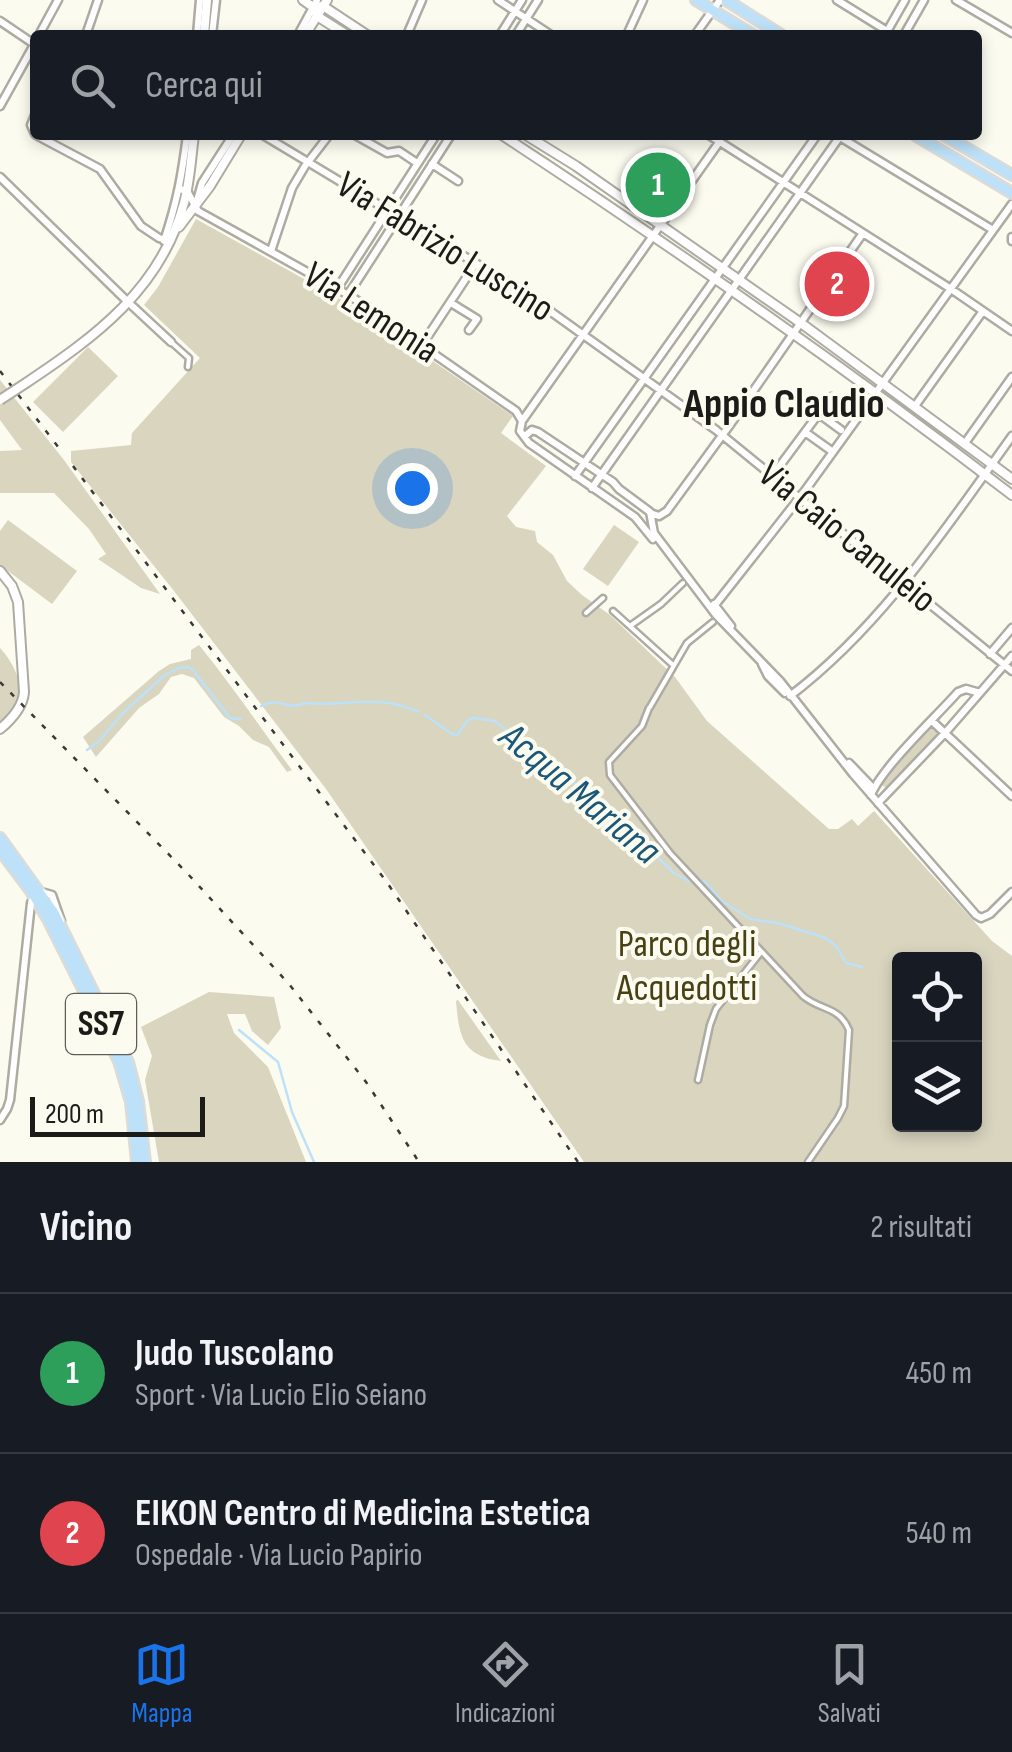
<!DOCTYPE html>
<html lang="it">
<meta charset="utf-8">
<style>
:root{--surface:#171b24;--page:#242831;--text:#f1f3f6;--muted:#9ea1a6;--line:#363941;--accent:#1a73e8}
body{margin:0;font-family:"Sofia Sans Condensed",sans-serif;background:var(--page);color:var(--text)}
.controls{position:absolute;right:30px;bottom:30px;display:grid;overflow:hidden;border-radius:10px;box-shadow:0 5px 15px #0003}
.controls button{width:90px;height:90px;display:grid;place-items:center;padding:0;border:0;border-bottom:2px solid var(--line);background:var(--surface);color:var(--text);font:50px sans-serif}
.scale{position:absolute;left:30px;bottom:25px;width:175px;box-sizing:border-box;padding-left:10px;border:5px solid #1c1b18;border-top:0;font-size:28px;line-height:35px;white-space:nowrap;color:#1c1b18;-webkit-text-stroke:8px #fcfbf0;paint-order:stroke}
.you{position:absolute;left:412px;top:488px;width:35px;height:35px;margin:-25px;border:8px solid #fff;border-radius:50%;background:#1a73e8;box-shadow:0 0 0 15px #1a73e833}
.badge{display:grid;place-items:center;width:65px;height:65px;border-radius:50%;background:var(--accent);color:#fff;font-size:32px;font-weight:700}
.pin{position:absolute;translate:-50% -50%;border:5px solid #fff;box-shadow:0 2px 10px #0006}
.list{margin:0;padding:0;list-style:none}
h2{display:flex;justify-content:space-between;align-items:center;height:130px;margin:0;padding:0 40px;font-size:42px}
h2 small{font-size:32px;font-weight:400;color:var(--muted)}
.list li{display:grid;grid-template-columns:65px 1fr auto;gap:30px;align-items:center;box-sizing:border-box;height:160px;padding:0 40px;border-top:2px solid var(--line)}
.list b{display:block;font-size:38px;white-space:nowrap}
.list p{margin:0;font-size:32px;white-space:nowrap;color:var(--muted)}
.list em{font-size:32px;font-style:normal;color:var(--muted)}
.icon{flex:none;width:55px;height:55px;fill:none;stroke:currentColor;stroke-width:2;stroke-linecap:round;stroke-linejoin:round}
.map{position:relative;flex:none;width:1012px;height:1162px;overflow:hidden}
.search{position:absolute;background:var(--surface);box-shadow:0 5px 15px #0003;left:30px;right:30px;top:30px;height:110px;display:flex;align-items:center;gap:25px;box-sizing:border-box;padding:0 35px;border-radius:10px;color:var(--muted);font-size:38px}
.sheet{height:450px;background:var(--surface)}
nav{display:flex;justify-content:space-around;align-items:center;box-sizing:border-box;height:140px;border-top:2px solid var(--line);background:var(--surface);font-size:28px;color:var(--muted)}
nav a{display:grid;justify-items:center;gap:5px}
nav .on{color:var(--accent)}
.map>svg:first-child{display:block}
</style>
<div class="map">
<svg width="1012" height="1162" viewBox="0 0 1012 1162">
<rect width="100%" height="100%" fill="#fcfbf0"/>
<path fill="#d9d5bf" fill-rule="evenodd" d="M196 219 351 305 513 416 501 433 546 466 507 516 516 527 535 531 537 542 553 555 567 581 582 595 610 615 675 677 707 721 829 829H838L852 819 858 826 874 811 992 941 1012 956V1162H584L326 789 174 591 71 462V451L131 445 132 433 200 358 144 305 158 287ZM900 959H974V1124H900Z
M88 347 118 376 63 432 33 402Z
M0 380 64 460 160 594 141 588 98 559 106 554 89 529 54 493H0V451L22 450 0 420Z
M8 520 77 571 52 604 0 565V531Z
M614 525 639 542 608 586 583 569Z
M199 645C232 685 260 728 292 770L287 772 269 747 253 740 239 726 224 717 194 678 182 674 171 677 159 694 139 708 96 757 83 737 159 671 170 664 191 659V650Z
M0 648C22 672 28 700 0 722Z
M931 727 939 734 890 788H886L882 785V781Z
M209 992 274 997 281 1028 268 1045 252 1031 245 1014H227L234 1033 268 1067 306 1162H159L145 1080 152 1056 141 1027Z
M458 1000 501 1061C462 1056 459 1036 456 1001Z"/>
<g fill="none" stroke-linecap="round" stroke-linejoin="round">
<path stroke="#bce1f8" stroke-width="2.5" d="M261 706C280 696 287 711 305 703 347 707 378 693 419 712
M425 715 452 734 457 735 468 720 473 718 495 721 556 771 593 796 598 800 602 810 621 831 643 843 674 873 689 881H704L722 901 750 919 778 923 826 938 837 947 846 963 862 967
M87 750 99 741 124 712 165 675 179 668 188 667 193 670 229 717 234 719H241
M239 1030 278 1062 292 1112 314 1162"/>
<defs>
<path id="pedestrian" d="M171 342 189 358 188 367
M613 611 673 665
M586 613 603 598
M630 626 661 604 683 583
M650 707 687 643 713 622
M649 708 642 726 609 762 610 775 670 853 803 996C821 1011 839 1006 849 1030L844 1106 838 1118 808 1162
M698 1080 710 1025 716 1009 761 952"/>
<path id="minor" d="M498 0 551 35
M837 0 887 31
M956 0 1012 33
M0 21 34 44
M39 35 58 0
M86 35 98 0
M197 35 200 0
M212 35 216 0
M298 35 317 0
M407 35 422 0
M500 35 522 0
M516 35 538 0
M627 35 643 0
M695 35 720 0
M885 35 905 0
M904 35 924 0
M0 106 35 43
M35 115 31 125 35 134
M36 135 100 169 141 226 159 238 169 241
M263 135 522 291 716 430 1012 671
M355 135 387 153 399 151 417 163
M709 135 951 289 1012 331
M840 137 993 230
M432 164 458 181
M0 177 128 302 171 342
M180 189 187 191 198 211 352 297 516 411 522 421 520 431 529 443 635 517 653 539
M196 204 202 183 233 135
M1012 237V241
M164 241C177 202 182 175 187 135
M271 251 292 188 305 166 329 135
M337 289 436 135
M348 295 451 135
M451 303 477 319 469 330
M422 345 476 263
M915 406 983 311
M818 413 841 430
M522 421 720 141
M805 432 833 452
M525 436 532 430 538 432 613 482 619 489 650 512 654 533 716 615 780 681 853 774 976 915 981 918 990 914 1012 892
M965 443 1012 377
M773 475 831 397
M575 476 817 135
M592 488 841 135
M650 513 659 516 667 511 729 426 863 233
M714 604 731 626
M715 605 804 492 1012 204
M990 654 1012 628
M762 664 768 676 785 693
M790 696C881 627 946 528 1012 436
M932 721 1012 796
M849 763 873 788
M871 795C882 767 937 716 958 692L966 689 980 693
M878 803 945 733 1012 656
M0 1120 7 1109 10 1100 31 903 34 896 41 892 52 895 61 921"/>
<path id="tertiary" d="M303 0 313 7 323 6 367 35
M315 11 317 16 347 35
M502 135C676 249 847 369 1012 495
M526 135 576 166 805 326 1012 479"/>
<path id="secondary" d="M204 35 207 0
M305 35 327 0
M179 227 210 186 241 135
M26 383C95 337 161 289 184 203 190 181 191 158 194 135
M0 571 12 586 18 602 24 692C23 707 12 719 0 729"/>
<path id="primary" d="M696 0 753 35
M726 0 781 35
M915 135 1012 193
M944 135 1012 175
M0 838 54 913 128 1062 138 1101 145 1162
M0 850 31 891 48 919 119 1061 131 1102 137 1162"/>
</defs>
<use href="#pedestrian" stroke="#aeaca2" stroke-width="9"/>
<use href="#minor" stroke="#aeaca2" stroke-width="11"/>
<use href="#tertiary" stroke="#aeaca2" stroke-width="12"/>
<use href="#secondary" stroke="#aeaca2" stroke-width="12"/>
<use href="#primary" stroke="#dbdbda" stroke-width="14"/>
<use href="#pedestrian" stroke="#fff" stroke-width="4"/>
<use href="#minor" stroke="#fff" stroke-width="6"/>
<use href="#tertiary" stroke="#fff" stroke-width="8"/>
<use href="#secondary" stroke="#fff" stroke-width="8"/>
<use href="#primary" stroke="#bce1f8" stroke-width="9"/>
<path stroke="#3b3a36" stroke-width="2.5" stroke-dasharray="5 10" stroke-linecap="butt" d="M0 371 59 448
M73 466 386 881 578 1162
M0 682 187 873 289 984 366 1082 419 1162"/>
<defs>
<path id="secondary-bridge" d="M0 400 26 383"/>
</defs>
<use href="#secondary-bridge" stroke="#aeaca2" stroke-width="12" stroke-linecap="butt"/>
<use href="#secondary-bridge" stroke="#fff" stroke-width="8"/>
</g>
<g text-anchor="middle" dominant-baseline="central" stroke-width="8" stroke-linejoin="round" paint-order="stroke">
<rect fill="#fcfbf0" stroke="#5f5e59" stroke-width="2.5" x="66" y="994" width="70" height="60" rx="8"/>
<g font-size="35" font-weight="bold" fill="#1c1b18">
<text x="101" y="1024">SS7</text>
</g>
<g font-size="38" fill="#1c1b18" stroke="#fcfbf0">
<text transform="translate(445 247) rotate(32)">Via Fabrizio Luscino</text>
<text transform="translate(371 313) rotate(33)">Via Lemonia</text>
<text transform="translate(847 537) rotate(39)">Via Caio Canuleio</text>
</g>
<g font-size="38" fill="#484113" stroke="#fcfbf0">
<text x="687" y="944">Parco degli<tspan x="687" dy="44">Acquedotti</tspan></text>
</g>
<g font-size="40" font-style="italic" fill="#1a5778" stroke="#fcfbf0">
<text transform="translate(580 794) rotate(40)">Acqua Mariana</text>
</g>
<g font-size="42" font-weight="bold" fill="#1c1b18" stroke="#fcfbf0">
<text x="784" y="404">Appio Claudio</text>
</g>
</g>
</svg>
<div class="controls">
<button><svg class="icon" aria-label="locate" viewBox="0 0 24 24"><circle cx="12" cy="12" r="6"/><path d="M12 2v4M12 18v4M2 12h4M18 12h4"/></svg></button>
<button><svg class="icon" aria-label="layers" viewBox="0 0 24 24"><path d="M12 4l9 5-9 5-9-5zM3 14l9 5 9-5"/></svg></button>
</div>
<div class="scale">200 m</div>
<div class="you"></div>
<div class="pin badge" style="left:658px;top:185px;background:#2e9e5b">1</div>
<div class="pin badge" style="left:837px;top:284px;background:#e0444e">2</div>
<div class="search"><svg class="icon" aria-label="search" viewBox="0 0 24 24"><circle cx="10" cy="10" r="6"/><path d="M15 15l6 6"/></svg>Cerca qui</div>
</div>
<section class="sheet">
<h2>Vicino<small>2 risultati</small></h2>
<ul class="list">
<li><span class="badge" style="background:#2e9e5b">1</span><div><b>Judo Tuscolano</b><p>Sport · Via Lucio Elio Seiano</p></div><em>450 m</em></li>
<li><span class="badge" style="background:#e0444e">2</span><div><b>EIKON Centro di Medicina Estetica</b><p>Ospedale · Via Lucio Papirio</p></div><em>540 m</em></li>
</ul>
</section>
<nav>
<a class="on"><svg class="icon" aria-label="map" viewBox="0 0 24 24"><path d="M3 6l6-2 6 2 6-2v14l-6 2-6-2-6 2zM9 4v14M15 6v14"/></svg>Mappa</a>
<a><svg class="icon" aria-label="directions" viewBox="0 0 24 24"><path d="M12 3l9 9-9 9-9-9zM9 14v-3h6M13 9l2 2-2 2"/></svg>Indicazioni</a>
<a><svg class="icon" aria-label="saved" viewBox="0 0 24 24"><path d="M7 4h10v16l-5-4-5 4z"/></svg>Salvati</a>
</nav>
